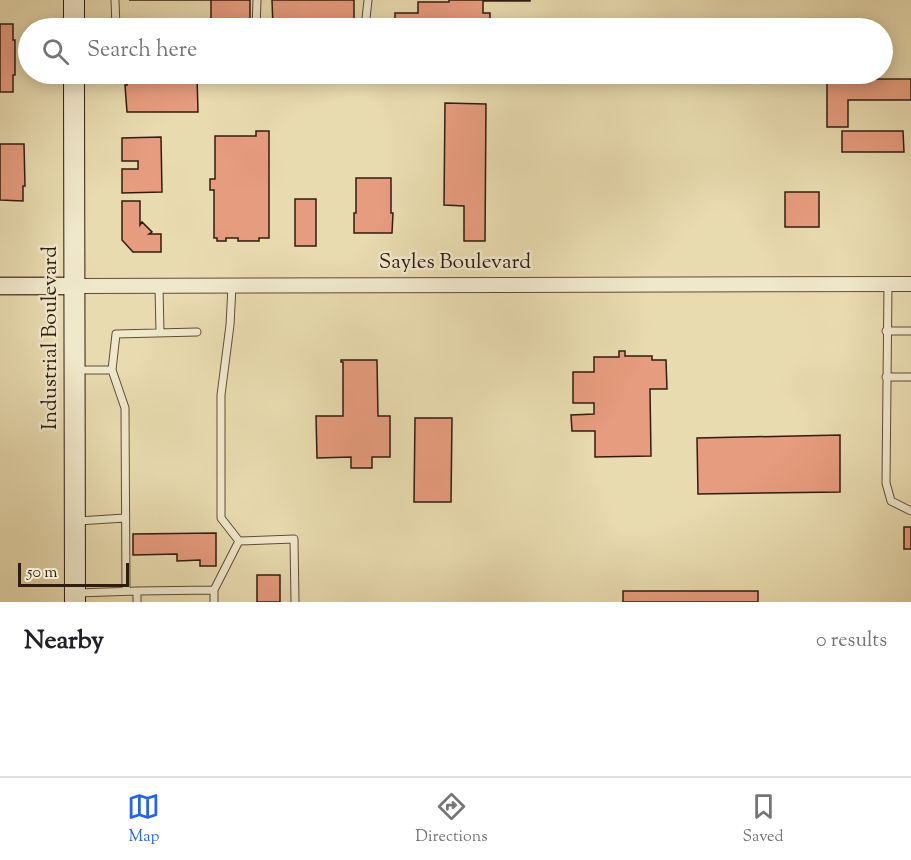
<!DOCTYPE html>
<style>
:root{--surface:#fff;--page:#f6f6f6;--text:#202124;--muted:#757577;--line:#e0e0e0;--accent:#2563eb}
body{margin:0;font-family:"Sorts Mill Goudy",serif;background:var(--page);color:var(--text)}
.scale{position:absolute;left:18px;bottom:15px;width:111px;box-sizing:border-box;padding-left:6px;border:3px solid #301d12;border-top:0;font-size:16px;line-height:21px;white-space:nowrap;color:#301d12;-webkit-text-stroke:4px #f0e8cb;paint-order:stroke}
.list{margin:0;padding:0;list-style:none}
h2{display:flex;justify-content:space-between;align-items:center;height:78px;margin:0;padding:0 24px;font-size:26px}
h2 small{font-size:20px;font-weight:400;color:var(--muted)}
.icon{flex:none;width:33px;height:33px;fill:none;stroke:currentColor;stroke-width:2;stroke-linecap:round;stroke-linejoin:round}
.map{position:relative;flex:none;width:911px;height:602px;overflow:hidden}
.search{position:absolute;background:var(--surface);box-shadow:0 3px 15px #0003;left:18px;right:18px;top:18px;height:66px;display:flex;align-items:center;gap:15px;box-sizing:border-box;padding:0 21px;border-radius:33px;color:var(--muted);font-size:22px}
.sheet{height:174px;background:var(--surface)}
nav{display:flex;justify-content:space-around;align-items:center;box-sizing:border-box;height:84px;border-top:2px solid var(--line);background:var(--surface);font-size:16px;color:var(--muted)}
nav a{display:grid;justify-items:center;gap:3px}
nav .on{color:var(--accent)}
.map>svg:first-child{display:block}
</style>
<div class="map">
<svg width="911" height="602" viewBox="0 0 911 602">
<rect width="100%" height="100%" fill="#e8dbaf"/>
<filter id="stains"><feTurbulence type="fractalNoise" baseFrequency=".00333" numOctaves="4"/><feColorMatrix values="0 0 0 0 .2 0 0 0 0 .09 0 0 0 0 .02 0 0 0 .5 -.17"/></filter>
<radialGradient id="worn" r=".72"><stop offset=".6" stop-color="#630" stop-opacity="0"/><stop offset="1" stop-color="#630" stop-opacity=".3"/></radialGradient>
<path fill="#e69c7e" stroke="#301d12" stroke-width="1.5" d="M129 0H250V23H211V0Z
M272 0H354V28H273Z
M449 0H530V1H483V13H490V28H381V24H395V13H418V2H449Z
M0 24H13V40H15V75H13V92H0Z
M613 26V28H532V27Z
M708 26V28H626V27Z
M127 76H197L198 112H127L125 85H127Z
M827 79H911V100H848V127H827Z
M445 103 486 104 485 241H464V206L444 205Z
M256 131H269V238H259V241H238V238H226V241H217V238H214V190H210V179H215V136H256Z
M842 131H903L904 152H842Z
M161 137 162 192 122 193V169H138V161H122V138Z
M0 144H24L25 186H23V201L0 200Z
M356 178H391V213H393L392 233H354V213H356Z
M785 192H819V227H785Z
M295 199H316V246H295Z
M122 201H140V225L142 222 152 232 149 234H161V252H133L122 240Z
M619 351H625V356H652V360H666L667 389H650L651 456 595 457V431H572L571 415 594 414V403H573V372H594V357H619Z
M341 360H377L378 416H390V457H372V468H351V457L317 458 316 416H343V362H341Z
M415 418H452L451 502H414Z
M840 435V492L698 494 697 438Z
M904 527H911V549H904Z
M216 533V566H200V560L177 561V554L133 555V534Z
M257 575H280V602H257Z
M623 591H758V602H623Z"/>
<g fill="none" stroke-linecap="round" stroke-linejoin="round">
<defs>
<path id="service" d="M115 0 116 28
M256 28 257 0
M365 28 368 0
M888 284 886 483 891 501 911 511
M159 287 160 333
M886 331H911
M77 370H112
M886 377H911
M78 521 125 518
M239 541 294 539 295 602
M214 590 239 541 221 518V395L230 325 232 286
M126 591 125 408 112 370 116 334 197 332
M137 591V602
M76 593 137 591 214 590V602"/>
<path id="minor" d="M75 286 911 284"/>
<path id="tertiary" d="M0 286H75"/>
<path id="secondary" d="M74 0V28
M74 74 75 602"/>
</defs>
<use href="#service" stroke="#5e4c39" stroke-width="9"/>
<use href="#minor" stroke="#5e4c39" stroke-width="16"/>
<use href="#tertiary" stroke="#5e4c39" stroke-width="19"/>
<use href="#secondary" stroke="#301d12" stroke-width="22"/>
<use href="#service" stroke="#f0e8cb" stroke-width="7"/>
<use href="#minor" stroke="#f0e8cb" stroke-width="14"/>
<use href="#tertiary" stroke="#f0e8cb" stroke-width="16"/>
<use href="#secondary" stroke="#f0e8cb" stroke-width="20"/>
</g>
<g text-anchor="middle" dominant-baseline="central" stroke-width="5" stroke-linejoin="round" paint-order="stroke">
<g font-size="21" fill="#301d12" stroke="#f0e8cb">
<text x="455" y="263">Sayles Boulevard</text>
<text transform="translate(51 338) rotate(-90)">Industrial Boulevard</text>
</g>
</g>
<rect width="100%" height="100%" filter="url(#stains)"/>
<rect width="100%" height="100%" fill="url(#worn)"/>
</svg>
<div class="scale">50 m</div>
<div class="search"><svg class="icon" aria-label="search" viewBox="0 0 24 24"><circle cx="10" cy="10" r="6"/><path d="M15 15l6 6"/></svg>Search here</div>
</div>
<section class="sheet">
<h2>Nearby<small>0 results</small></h2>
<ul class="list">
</ul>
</section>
<nav>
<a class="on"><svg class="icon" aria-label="map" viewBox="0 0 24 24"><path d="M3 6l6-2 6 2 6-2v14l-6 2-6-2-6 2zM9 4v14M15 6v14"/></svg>Map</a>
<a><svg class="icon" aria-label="directions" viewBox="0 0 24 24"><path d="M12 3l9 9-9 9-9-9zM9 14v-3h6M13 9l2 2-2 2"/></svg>Directions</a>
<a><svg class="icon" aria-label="saved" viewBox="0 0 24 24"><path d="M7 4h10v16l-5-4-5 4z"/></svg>Saved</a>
</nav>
